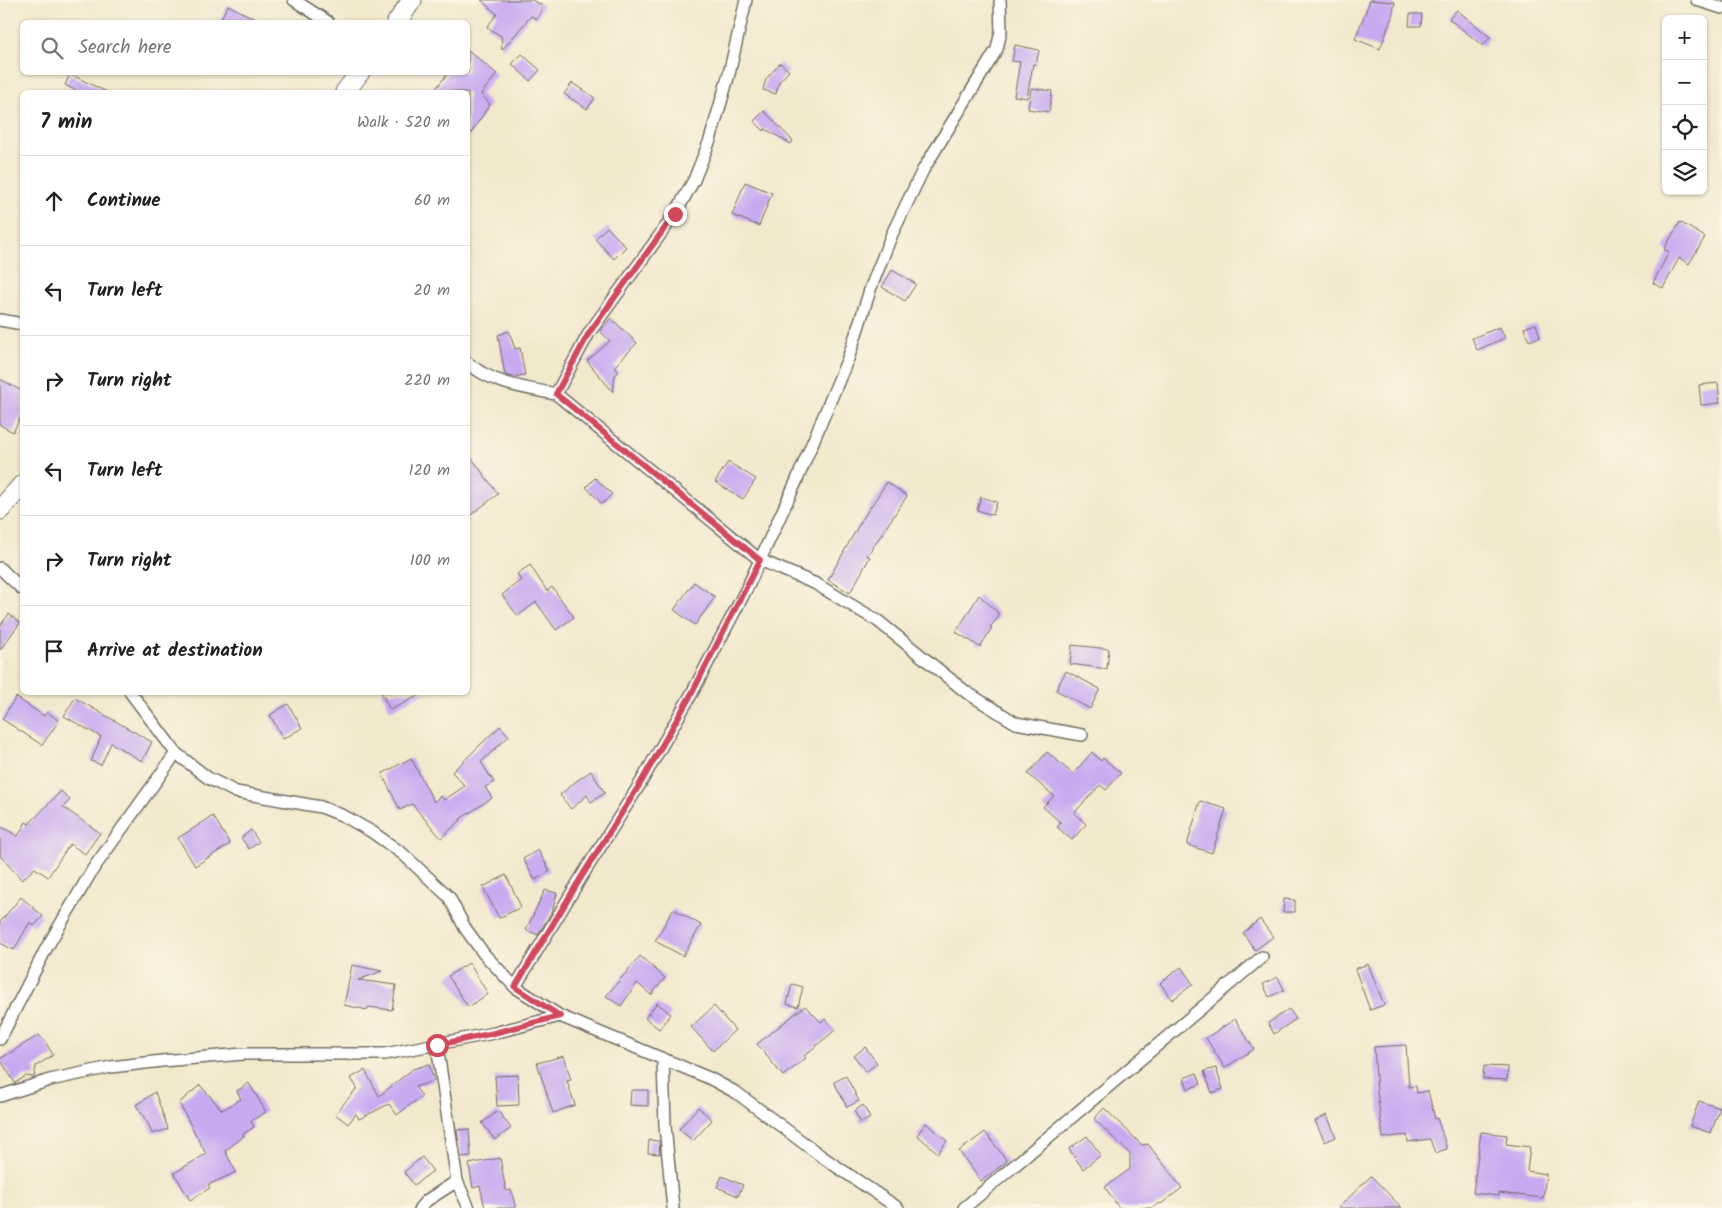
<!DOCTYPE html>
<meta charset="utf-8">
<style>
:root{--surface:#fff;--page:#f6f6f6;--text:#222;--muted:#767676;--line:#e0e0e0}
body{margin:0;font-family:Kalam,sans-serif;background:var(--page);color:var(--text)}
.controls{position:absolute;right:15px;top:15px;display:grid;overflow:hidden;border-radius:8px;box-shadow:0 1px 4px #0004}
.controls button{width:45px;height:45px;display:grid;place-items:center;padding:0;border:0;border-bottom:1px solid var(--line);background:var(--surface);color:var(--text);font:25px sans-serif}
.stop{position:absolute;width:15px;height:15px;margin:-11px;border:4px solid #d1495b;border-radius:50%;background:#fff}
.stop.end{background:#d1495b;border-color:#fff;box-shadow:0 1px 5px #0008}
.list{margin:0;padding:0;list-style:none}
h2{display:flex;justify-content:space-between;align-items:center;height:65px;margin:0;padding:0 20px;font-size:21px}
h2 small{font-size:16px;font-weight:400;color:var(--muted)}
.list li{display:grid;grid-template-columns:32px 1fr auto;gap:15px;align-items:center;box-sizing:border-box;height:90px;padding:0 20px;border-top:1px solid var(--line)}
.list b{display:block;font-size:19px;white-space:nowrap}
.list em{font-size:16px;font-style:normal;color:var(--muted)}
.icon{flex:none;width:28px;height:28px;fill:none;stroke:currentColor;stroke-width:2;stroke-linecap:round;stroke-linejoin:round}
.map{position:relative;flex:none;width:1722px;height:1208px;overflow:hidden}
.search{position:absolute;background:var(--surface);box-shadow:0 1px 4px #0004;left:20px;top:20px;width:450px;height:55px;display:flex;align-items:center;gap:12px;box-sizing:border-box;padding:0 18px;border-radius:8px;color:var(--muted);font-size:19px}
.panel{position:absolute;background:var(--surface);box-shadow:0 1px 4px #0004;left:20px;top:90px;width:450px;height:605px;border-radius:8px}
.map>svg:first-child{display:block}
</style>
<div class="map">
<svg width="1722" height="1208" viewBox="0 0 1722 1208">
<rect width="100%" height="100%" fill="#fcf5e5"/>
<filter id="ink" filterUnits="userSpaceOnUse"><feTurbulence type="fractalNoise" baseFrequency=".02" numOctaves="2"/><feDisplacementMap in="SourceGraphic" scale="10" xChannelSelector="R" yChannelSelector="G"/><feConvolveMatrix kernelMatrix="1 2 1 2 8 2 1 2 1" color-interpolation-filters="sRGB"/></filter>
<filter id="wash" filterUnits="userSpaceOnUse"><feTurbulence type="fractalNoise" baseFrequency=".0096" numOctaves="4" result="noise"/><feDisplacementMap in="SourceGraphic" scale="20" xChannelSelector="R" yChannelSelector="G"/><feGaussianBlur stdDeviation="1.12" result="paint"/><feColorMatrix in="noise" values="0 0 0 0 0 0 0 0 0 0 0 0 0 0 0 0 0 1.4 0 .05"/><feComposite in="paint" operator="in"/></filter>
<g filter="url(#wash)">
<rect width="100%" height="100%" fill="#f2e8cc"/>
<g id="blocks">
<path fill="#c7a9f0" d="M481 0H532L543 6 537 19 531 16 502 50 501 36 487 27 497 14Z
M1370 0 1395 2 1392 17 1380 49 1355 39Z
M228 5 261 22H219Z
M1457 10 1490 37 1483 46 1449 19Z
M1410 14H1422L1421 26H1409Z
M1015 45 1039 50 1036 65 1033 64 1027 98 1014 96 1020 62 1012 61Z
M468 50 497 74 481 94 490 104 468 138V92H433L449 72H468Z
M522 54 540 70 530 81 512 64Z
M780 63 789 71 779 82 776 94 763 90 766 79Z
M70 74 107 92H79L65 85Z
M572 83 595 98 587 109 564 94Z
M1031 88 1052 91 1049 112 1028 109Z
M764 111 793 141 791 144 765 129 764 131 754 121Z
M745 182 772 193 759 226 732 215Z
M1680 222 1705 237 1689 264 1679 258 1663 288 1653 283 1669 252 1664 249Z
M607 227 626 247 614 259 595 239Z
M892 270 916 284 905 301 882 287Z
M611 318 637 343 614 367 619 372 615 375 613 392 587 361 610 341 600 331Z
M1536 324 1540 337 1529 341 1524 328Z
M1500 327 1505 338 1477 350 1472 338Z
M509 331 515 349 520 348 525 375 513 377 505 375 498 335Z
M0 379 22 391V414L13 432 0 425Z
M1718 383 1720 403 1701 405 1699 385Z
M468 453 498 494 468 517Z
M728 462 756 479 743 499 715 482Z
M595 478 612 494 602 504 586 487Z
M887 482 907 496 867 556 870 557 850 593 828 580 860 523Z
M981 497 997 502 993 515 977 510Z
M530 565 547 591 552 587 574 617 556 630 536 602 518 616 502 595 521 580 517 574Z
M694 582 715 597 695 625 674 610Z
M979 595 998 613V618L990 627 992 628 980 647 956 632Z
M9 614 20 623 0 650V626Z
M1072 645 1109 649 1107 669 1070 664Z
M1066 671 1100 689 1090 709 1056 690Z
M381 692H426L390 710Z
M16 697 44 716 47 712 59 721 42 745 2 719Z
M75 698 152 742 142 761 111 743 101 765 91 761 101 737 64 716Z
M288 704 302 728 283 739 270 715Z
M500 726 509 736 481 762 494 782 485 787 492 798 460 819 461 820 441 838 412 804 400 810 382 774 411 758 434 802 440 796 444 800 465 786 452 772Z
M1047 752 1073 774 1092 752 1101 761 1103 758 1121 773 1106 790 1100 785 1074 813 1086 824 1072 840 1057 827 1061 823 1043 807 1054 796 1028 774Z
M591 771 605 793 591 802 587 795 571 809 560 795 575 782Z
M61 791 70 800 63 807 100 833 85 854 70 844 48 877 35 868 22 880 0 856V826L18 836 26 822 29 824Z
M1200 801 1226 809 1212 853 1187 845Z
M213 816 230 844 195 866 178 838Z
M251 830 259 842 249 849 241 838Z
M538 850 550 871 535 880 523 859Z
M506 875 521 907 499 918 483 887Z
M545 890 557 893 553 909 538 935 526 930Z
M21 897 43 916 34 926 30 922 14 950 0 943V922Z
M1284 899 1295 900V912H1283Z
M673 909 701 925 683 956 655 941Z
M1260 919 1273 937 1255 950 1243 933Z
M640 956 665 978 651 995 637 983 621 1006 606 996Z
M469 963 488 994 468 1007 448 976Z
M1368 964 1384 1005 1370 1010 1355 969Z
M352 965 382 971 358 980 396 985 392 1010 368 1007 367 1010 344 1005Z
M1181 967 1193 984 1172 1000 1160 983Z
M1278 977 1284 990 1269 997 1263 984Z
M792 984 803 987 798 1007 787 1004Z
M657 1003 671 1014 659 1029 645 1018Z
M714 1006 735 1030 713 1051 691 1027Z
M805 1006 821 1022 825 1019 835 1030 804 1056 806 1058 783 1076 757 1044Z
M1289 1009 1296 1019 1274 1034 1268 1023Z
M1235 1019 1254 1049 1225 1068 1206 1038Z
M39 1035 46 1043 53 1055 36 1066 34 1077 26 1076 15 1083 0 1059Z
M1406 1045 1409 1087 1416 1086 1417 1093 1428 1091 1435 1119 1437 1118 1447 1149 1435 1153 1430 1139 1408 1142 1407 1135 1383 1138 1377 1092 1374 1047Z
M865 1047 877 1063 866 1072 854 1056Z
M564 1056 571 1080 567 1081 575 1105 553 1113 537 1063Z
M429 1064 434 1081 415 1087 422 1096 397 1115 389 1104 359 1119 356 1114 348 1124 335 1114 357 1088 351 1078 365 1070 379 1096 413 1069Z
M1484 1066 1508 1067 1507 1080 1483 1079Z
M1216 1068 1223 1089 1212 1093 1204 1071Z
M1197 1073 1201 1084 1188 1089 1184 1078Z
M518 1075 519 1105 497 1106 495 1076Z
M846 1076 859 1101 847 1107 834 1082Z
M249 1083 266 1112 251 1121 254 1127 243 1134 244 1136 225 1151 236 1172 208 1185 210 1188 190 1200 174 1173 206 1154 179 1103 200 1085 222 1110 241 1099 237 1091Z
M631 1090H648V1106L630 1105Z
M155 1092 168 1129 152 1134 149 1125 136 1105Z
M1699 1101 1720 1108 1711 1133 1690 1126Z
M863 1105 870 1118 861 1123 854 1111Z
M698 1107 712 1120 693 1141 679 1129Z
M1104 1108 1142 1145 1148 1144 1182 1188 1161 1204 1160 1203 1152 1208H1119L1105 1187 1130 1169V1154L1094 1119Z
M498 1111 511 1128 495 1140 482 1123Z
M1327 1115 1336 1137 1325 1142 1315 1121Z
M926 1123 947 1141 938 1153 917 1135Z
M469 1129 471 1156 461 1157 457 1130Z
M985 1132 1007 1161 981 1181 959 1151Z
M1481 1132 1507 1135 1506 1144 1530 1147 1527 1171 1546 1174 1543 1198 1499 1193V1196L1473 1193Z
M1087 1136 1101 1155 1083 1169 1069 1149Z
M649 1140 659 1141 660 1154 648 1153Z
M422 1157 433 1171 414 1185 404 1172Z
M500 1158 506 1191 511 1190 516 1208H485L480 1186 473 1188 469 1164Z
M722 1176 743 1185 738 1196 717 1187Z
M1371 1176 1402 1208H1338Z"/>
</g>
</g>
<g filter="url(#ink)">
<use href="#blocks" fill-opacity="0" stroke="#716d63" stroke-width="1"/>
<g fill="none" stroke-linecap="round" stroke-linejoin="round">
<defs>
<path id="minor" d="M294 0 328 22
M1697 0 1722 8
M0 320 22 324
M468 363C492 384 525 388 556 394L589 333 675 214 694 180 710 140 729 74 746 0
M556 394 760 560 816 584 878 621 966 692 1016 723 1082 735
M0 568 22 589
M130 692 176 753 208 778 236 792 321 807 344 816 372 832 403 854 449 897 465 928 484 954 515 987 560 1016 709 1078 737 1093 821 1156 898 1208
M515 987 582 876 640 784 692 693 748 586 796 482 849 356 871 287 892 234 923 170 997 49 1001 31 1000 0
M0 1039 47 947 93 869 176 753
M663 1059 665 1126 673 1208
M0 1096 50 1080 111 1067 162 1061 243 1054H385L494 1033 560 1016
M457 1181 469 1208
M420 1208 426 1201 457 1181 437 1045
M964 1208 1262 957"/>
<path id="primary" d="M397 22 412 0
M345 92 360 72
M0 510 22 485"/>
</defs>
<use href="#minor" stroke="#716d63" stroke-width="14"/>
<use href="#primary" stroke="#716d63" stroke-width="21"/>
<use href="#minor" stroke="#fff" stroke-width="11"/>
<use href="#primary" stroke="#fff" stroke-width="19"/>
</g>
</g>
<g fill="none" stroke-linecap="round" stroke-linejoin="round" filter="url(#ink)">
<path stroke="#d1495b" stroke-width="6" d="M437 1045 494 1033 560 1016 515 987 582 876 640 784 692 693 760 560 556 394 589 333 675 214"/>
</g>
</svg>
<div class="controls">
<button>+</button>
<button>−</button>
<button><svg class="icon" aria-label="locate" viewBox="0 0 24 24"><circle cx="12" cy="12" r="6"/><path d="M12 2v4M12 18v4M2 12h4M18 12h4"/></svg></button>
<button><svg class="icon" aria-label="layers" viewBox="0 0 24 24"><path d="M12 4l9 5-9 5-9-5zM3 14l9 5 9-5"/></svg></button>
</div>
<div class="stop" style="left:437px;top:1045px"></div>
<div class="stop end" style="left:675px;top:214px"></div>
<div class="search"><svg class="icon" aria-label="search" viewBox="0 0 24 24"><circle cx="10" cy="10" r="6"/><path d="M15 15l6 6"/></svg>Search here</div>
<section class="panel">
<h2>7 min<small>Walk · 520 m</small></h2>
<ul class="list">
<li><svg class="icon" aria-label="ahead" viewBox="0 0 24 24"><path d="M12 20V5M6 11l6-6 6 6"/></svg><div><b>Continue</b></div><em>60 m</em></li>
<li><svg class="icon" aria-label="left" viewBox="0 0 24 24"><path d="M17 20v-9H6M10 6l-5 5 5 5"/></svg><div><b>Turn left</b></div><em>20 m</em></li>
<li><svg class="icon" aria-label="right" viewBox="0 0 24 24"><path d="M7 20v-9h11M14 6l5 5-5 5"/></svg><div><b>Turn right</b></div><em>220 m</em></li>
<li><svg class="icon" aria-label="left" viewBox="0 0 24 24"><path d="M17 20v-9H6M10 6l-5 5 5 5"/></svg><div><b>Turn left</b></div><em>120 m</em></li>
<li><svg class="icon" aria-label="right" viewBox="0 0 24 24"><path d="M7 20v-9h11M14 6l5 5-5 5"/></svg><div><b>Turn right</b></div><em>100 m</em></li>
<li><svg class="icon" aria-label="arrive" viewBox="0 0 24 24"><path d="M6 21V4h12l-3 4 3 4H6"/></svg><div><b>Arrive at destination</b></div></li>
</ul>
</section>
</div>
